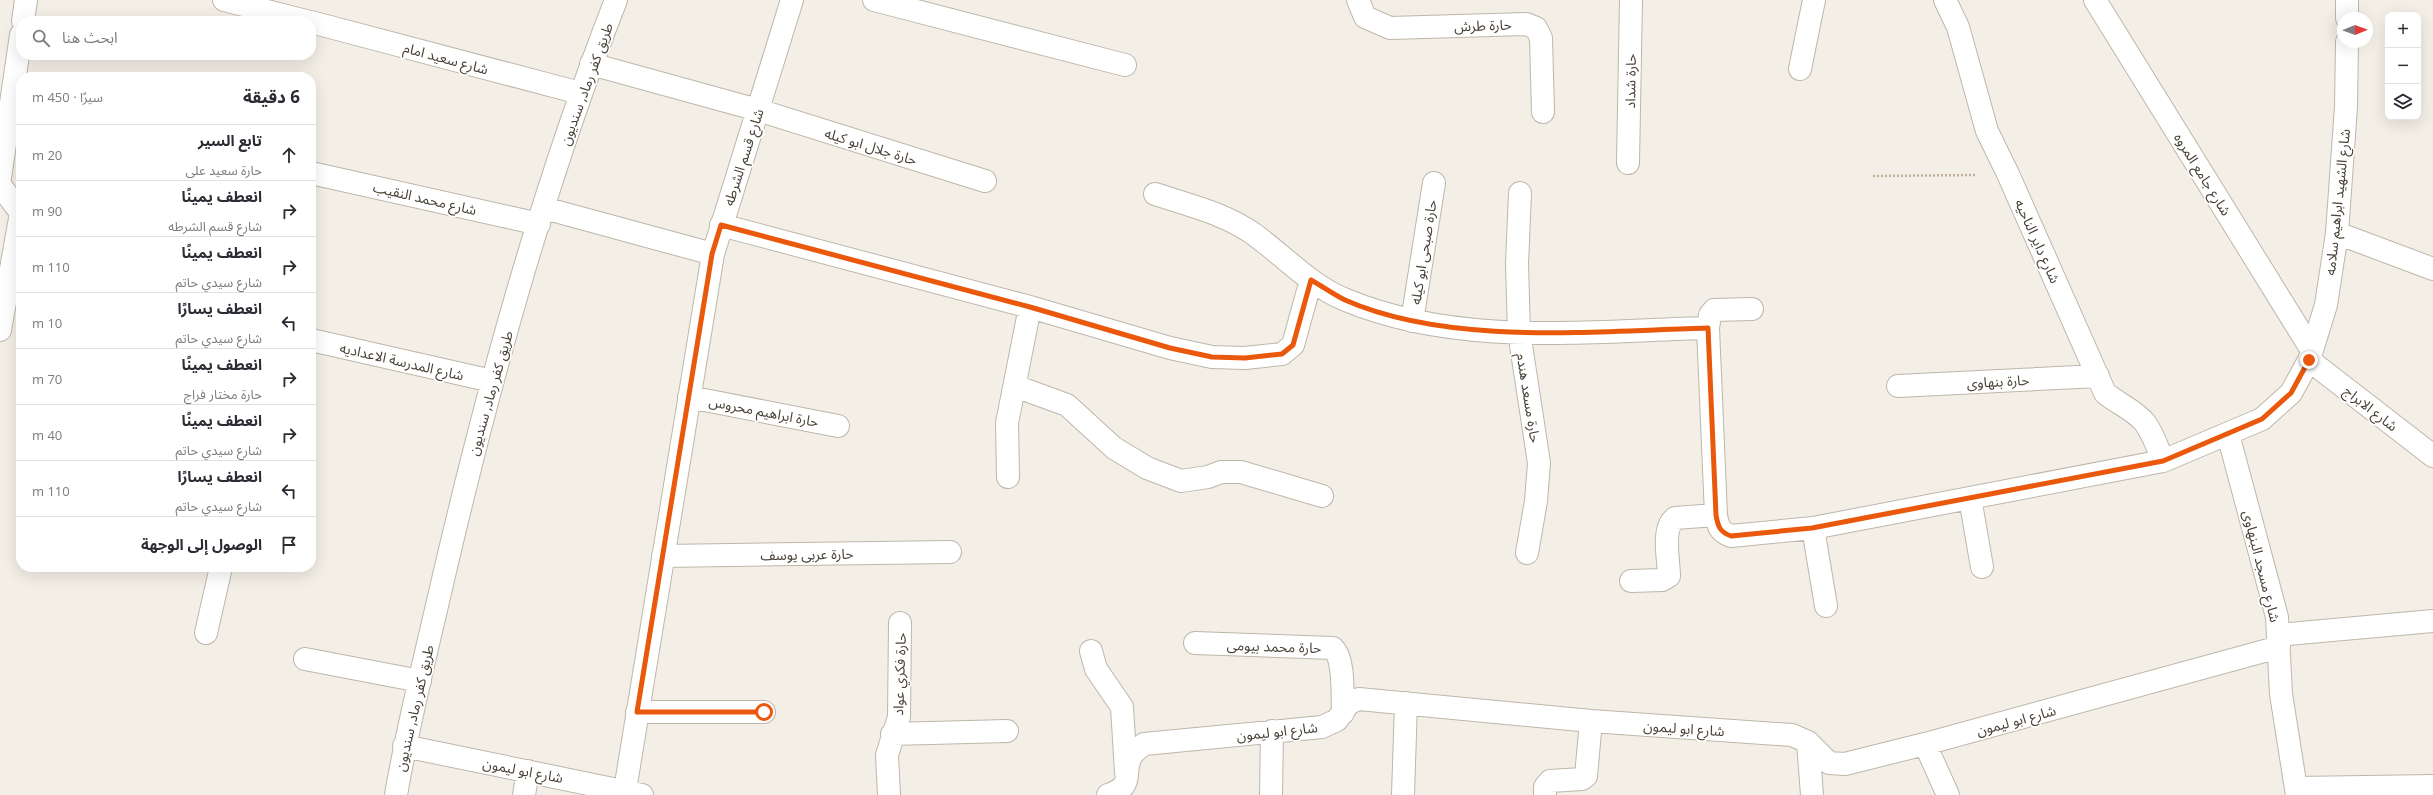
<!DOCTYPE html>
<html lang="ar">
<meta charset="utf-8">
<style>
:root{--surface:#fff;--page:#f2f2f3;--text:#2b2b33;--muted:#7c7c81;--line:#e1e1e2}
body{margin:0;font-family:"Open Sans","Noto Sans Arabic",sans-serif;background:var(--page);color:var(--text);direction:rtl}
.controls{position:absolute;right:12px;top:12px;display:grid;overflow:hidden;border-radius:8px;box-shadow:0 4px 16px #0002}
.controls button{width:36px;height:36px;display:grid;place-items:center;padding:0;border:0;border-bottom:1px solid var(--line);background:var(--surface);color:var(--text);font:20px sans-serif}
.compass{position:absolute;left:2337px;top:12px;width:36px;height:36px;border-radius:50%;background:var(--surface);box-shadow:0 4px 16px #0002;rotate:89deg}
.stop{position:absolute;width:12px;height:12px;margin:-9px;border:3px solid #ea580c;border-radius:50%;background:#fff}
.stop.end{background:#ea580c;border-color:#fff;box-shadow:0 1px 4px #0008}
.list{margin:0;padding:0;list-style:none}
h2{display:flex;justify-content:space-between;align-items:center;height:52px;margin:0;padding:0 16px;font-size:17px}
h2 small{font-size:13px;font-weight:400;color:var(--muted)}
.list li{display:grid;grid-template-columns:26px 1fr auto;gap:12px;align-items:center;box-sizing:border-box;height:56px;padding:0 16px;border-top:1px solid var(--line)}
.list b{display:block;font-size:15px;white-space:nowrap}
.list p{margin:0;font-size:13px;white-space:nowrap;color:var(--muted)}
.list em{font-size:13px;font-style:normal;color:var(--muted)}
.icon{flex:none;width:22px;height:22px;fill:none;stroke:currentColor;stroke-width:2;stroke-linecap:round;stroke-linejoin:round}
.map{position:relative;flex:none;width:2433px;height:795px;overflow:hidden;direction:ltr}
.search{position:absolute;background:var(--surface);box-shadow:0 4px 16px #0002;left:16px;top:16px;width:300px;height:44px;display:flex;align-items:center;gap:10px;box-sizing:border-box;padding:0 14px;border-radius:16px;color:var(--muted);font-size:15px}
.panel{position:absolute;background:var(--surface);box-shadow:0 4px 16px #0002;left:16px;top:72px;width:300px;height:500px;border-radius:16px;direction:rtl}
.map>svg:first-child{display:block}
</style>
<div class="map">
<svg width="2433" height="795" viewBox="0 0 2433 795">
<rect width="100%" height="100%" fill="#f3efe6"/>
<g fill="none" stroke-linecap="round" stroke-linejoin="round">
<defs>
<path id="minor" d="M224 0 306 21
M874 0 1125 65
M1358 0 1365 17 1390 28 1526 24 1536 28 1541 38 1543 112
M1945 0 1958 27 1987 131 2008 174 2105 393C2118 404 2135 410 2145 423 2153 433 2158 449 2163 461
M2095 0 2311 349
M2347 0V18
M23 21 26 0
M311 22 580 93
M591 64 758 110 985 181
M1800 69 1814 0
M1628 163 1631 0
M311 173 539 224
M0 178 21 35
M0 185 21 213 0 330
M1520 193 1517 264 1519 332 1539 463 1536 501 1527 553
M1155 194C1189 205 1226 214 1255 235 1285 257 1311 286 1346 300 1459 347 1589 331 1708 328
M544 208 713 254
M721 225 1030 307 1170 348 1212 357 1245 358 1282 354 1293 345 1311 280
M2337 233 2433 269
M1752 309 1714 310 1710 315 1708 328 1716 515C1718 527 1720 532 1731 536L1813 528 2163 461 2262 419 2291 393 2309 360 2326 305 2337 233 2346 107 2347 42
M1412 321 1434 183
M311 340 492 381
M2309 360 2433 456
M1015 386 1067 405 1114 448 1147 468 1181 481 1208 477 1221 472H1241L1322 496
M1898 386 2098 376
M689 397 838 426
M2228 434 2277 617 2281 694 2297 795
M1008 477 1007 423 1030 307
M1970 498 1982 567
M1813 528 1826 606
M663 556 950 552
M1631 581 1662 580 1669 576C1669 560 1661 529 1675 518L1716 515
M206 633 221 567
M2278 635 2433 621
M1195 643 1333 648C1345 659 1342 697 1343 713
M1091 651 1096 669 1122 707 1126 772
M305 659 420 681
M637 712H764
M892 734 1007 731
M1808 742 1812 795
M1925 744 1948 795
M404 746 642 795
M2296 788 2433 786
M625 790 713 254 792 0
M396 795C408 724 426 654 442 584 488 386 542 189 616 0
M524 795 528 771
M889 795 887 755 899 717 900 623
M1108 795C1137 785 1121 772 1132 755 1135 751 1140 747 1144 744L1322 727 1337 720 1349 703 1359 699 1591 721 1792 735 1808 742 1829 763 1845 764 1925 744 2279 647
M1271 795 1272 731
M1403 795 1406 703
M1545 795V787L1550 781 1582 779 1586 776 1591 721"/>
</defs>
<use href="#minor" stroke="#beb7a9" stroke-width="24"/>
<path stroke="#c0b29a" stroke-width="2.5" stroke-dasharray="2 2" stroke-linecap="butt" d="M1873 176 1975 175"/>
<use href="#minor" stroke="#fff" stroke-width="22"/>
</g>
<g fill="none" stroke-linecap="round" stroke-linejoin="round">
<path stroke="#ea580c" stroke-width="5" d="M764 712H637L712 254 721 225 1030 307 1170 348 1212 357 1245 358 1282 354 1293 345 1311 280C1322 286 1334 295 1345 300 1449 346 1596 331 1708 328L1716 515C1718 527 1720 532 1731 536L1812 528 2163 461 2262 419 2291 393 2309 360"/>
</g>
<g text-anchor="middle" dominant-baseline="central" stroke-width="3.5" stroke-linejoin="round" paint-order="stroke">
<g font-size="14" fill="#463f35" stroke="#fff">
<text transform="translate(1483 25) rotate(-2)">حارة طرش</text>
<text transform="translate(446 58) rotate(15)">شارع سعيد امام</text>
<text transform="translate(1630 81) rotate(-89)">حارة شداد</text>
<text transform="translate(586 84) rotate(-70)">طريق كفر رماد, سنديون</text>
<text transform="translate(871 146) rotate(17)">حارة جلال ابو كيله</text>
<text transform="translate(743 157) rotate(-72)">شارع قسم الشرطه</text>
<text transform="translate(2203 174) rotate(58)">شارع جامع المروه</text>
<text transform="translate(425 198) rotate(13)">شارع محمد النقيب</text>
<text transform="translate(2337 202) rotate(-84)">شارع الشهيد ابراهيم سلامه</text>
<text transform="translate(2038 241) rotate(66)">شارع داير الناحيه</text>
<text transform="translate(1423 252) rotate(-81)">حارة صبحى ابو كيله</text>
<text transform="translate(402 361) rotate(13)">شارع المدرسة الاعداديه</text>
<text transform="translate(1998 381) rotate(-3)">حارة بنهاوى</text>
<text transform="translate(490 393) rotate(-74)">طريق كفر رماد, سنديون</text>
<text transform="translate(1529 398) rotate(81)">حارة مسعد هندم</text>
<text transform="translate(2371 408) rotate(38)">شارع الابراج</text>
<text transform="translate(764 411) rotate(11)">حارة ابراهيم محروس</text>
<text transform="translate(807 554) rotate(-1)">حارة عربى يوسف</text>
<text transform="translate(2262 566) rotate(76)">شارع مسجد البنهاوى</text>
<text transform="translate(1274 646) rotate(2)">حارة محمد بيومى</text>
<text transform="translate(899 674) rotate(-88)">حارة فكري عواد</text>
<text transform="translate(414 708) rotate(-77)">طريق كفر رماد, سنديون</text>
<text transform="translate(2016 720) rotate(-15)">شارع ابو ليمون</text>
<text transform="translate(1684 728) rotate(4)">شارع ابو ليمون</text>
<text transform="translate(1277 731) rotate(-6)">شارع ابو ليمون</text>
<text transform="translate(523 770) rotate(11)">شارع ابو ليمون</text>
</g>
</g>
</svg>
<div class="controls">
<button>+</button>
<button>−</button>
<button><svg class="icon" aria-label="layers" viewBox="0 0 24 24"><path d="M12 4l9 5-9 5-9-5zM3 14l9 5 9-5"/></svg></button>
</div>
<svg class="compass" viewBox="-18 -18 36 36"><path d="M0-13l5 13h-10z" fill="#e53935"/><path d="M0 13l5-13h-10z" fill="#7c7c81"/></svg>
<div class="stop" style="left:764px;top:712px"></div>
<div class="stop end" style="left:2309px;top:360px"></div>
<div class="search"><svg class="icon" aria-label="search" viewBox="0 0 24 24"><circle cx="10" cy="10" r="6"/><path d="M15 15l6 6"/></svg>ابحث هنا</div>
<section class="panel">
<h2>6 دقيقة<small>سيرًا · 450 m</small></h2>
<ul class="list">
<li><svg class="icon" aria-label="ahead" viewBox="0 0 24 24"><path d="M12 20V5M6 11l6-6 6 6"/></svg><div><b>تابع السير</b><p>حارة سعيد على</p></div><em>20 m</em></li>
<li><svg class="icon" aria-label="right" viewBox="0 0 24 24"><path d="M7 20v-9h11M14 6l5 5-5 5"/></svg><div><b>انعطف يمينًا</b><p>شارع قسم الشرطه</p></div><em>90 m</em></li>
<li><svg class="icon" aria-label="right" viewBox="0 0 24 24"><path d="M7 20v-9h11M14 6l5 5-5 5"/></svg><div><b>انعطف يمينًا</b><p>شارع سيدي حاتم</p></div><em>110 m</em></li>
<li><svg class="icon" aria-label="left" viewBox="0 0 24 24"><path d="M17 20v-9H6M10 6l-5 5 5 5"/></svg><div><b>انعطف يسارًا</b><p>شارع سيدي حاتم</p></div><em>10 m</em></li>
<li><svg class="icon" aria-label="right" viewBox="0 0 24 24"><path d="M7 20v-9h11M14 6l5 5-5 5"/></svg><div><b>انعطف يمينًا</b><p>حارة مختار فراج</p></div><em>70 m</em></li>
<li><svg class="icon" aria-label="right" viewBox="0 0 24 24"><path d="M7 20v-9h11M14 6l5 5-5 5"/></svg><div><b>انعطف يمينًا</b><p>شارع سيدي حاتم</p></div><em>40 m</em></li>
<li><svg class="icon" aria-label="left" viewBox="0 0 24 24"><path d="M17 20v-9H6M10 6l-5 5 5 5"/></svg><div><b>انعطف يسارًا</b><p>شارع سيدي حاتم</p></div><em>110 m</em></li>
<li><svg class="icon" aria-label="arrive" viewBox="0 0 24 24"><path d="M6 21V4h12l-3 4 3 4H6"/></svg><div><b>الوصول إلى الوجهة</b></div></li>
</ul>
</section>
</div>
